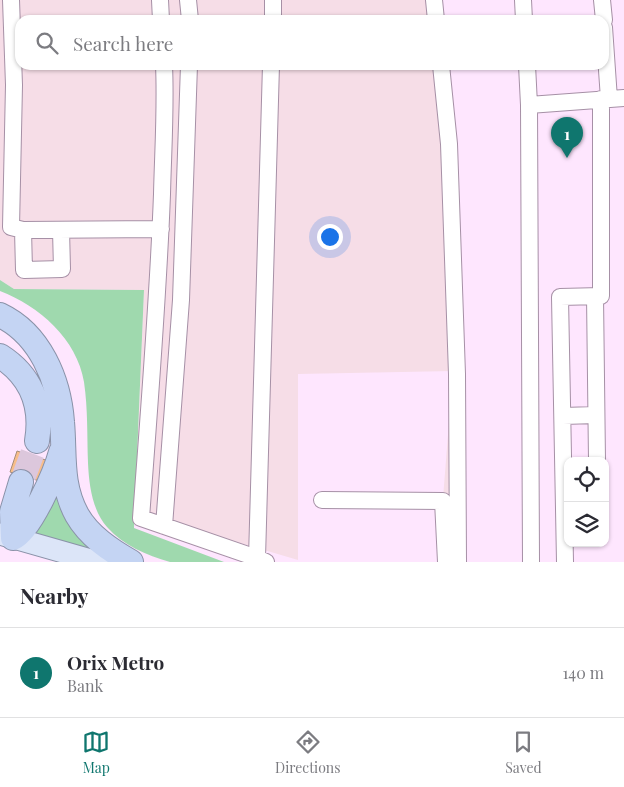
<!DOCTYPE html>
<style>
:root{--surface:#fff;--page:#f7f7f7;--text:#2b2b33;--muted:#7c7c81;--line:#e1e1e2;--accent:#0f766e}
body{margin:0;font-family:"Playfair Display",serif;background:var(--page);color:var(--text)}
.controls{position:absolute;right:15px;bottom:15px;display:grid;overflow:hidden;border-radius:10px;box-shadow:0 1px 4px #0004}
.controls button{width:45px;height:45px;display:grid;place-items:center;padding:0;border:0;border-bottom:1px solid var(--line);background:var(--surface);color:var(--text);font:25px sans-serif}
.you{position:absolute;left:329px;top:236px;width:18px;height:18px;margin:-12px;border:4px solid #fff;border-radius:50%;background:#1a73e8;box-shadow:0 0 0 8px #1a73e833}
.badge{display:grid;place-items:center;width:32px;height:32px;border-radius:50%;background:var(--accent);color:#fff;font-size:16px;font-weight:700}
.pin{position:absolute;translate:-50% -41px;filter:drop-shadow(0 1px 2px #0008)}
.pin::after{content:'';position:absolute;top:26px;width:18px;height:15px;background:inherit;clip-path:polygon(0 0,100% 0,50% 100%)}
.list{margin:0;padding:0;list-style:none}
h2{display:flex;justify-content:space-between;align-items:center;height:65px;margin:0;padding:0 20px;font-size:21px}
h2 small{font-size:16px;font-weight:400;color:var(--muted)}
.list li{display:grid;grid-template-columns:32px 1fr auto;gap:15px;align-items:center;box-sizing:border-box;height:90px;padding:0 20px;border-top:1px solid var(--line)}
.list b{display:block;font-size:19px;white-space:nowrap}
.list p{margin:0;font-size:16px;white-space:nowrap;color:var(--muted)}
.list em{font-size:16px;font-style:normal;color:var(--muted)}
.icon{flex:none;width:28px;height:28px;fill:none;stroke:currentColor;stroke-width:2;stroke-linecap:round;stroke-linejoin:round}
.map{position:relative;flex:none;width:624px;height:562px;overflow:hidden}
.search{position:absolute;background:var(--surface);box-shadow:0 1px 4px #0004;left:15px;right:15px;top:15px;height:55px;display:flex;align-items:center;gap:12px;box-sizing:border-box;padding:0 18px;border-radius:15px;color:var(--muted);font-size:19px}
.sheet{height:155px;background:var(--surface)}
nav{display:flex;justify-content:space-around;align-items:center;box-sizing:border-box;height:70px;border-top:1px solid var(--line);background:var(--surface);font-size:14px;color:var(--muted)}
nav a{display:grid;justify-items:center;gap:2px}
nav .on{color:var(--accent)}
.map>svg:first-child{display:block}
</style>
<div class="map">
<svg width="624" height="562" viewBox="0 0 624 562">
<rect width="100%" height="100%" fill="#fee6fe"/>
<path fill="#f6dde7" d="M0 0H437L440 20H20V65H445L461 562H438L453 371 298 374V560L175 524 135 516 144 290 14 289 0 280Z"/>
<path fill="#9fd9ae" d="M0 280 14 289 144 290 134 528 224 562H170C146 555 124 546 107 527 92 510 89 484 88 463 87 436 88 409 84 382 77 339 39 306 0 291Z
M53 490 95 551 29 532Z"/>
<path fill="#f8bd89" stroke="#a58d79" d="M17 451 52 462 46 483 10 472Z"/>
<g fill="none" stroke-linecap="round" stroke-linejoin="round">
<path stroke="#dcc7dc" stroke-width="24" stroke-dasharray="24 12" stroke-linecap="butt" d="M24 476 37 441"/>
<defs>
<path id="minor" d="M11 0 14 85 11 227 23 230 161 229
M160 0 161 20
M188 0 190 20
M434 0 436 20
M523 0 524 20
M602 0 604 20
M273 20V0
M604 27 609 99
M164 65C166 108 163 151 162 194 158 302 149 410 141 518L257 558 266 562
M441 65 449 144 457 374 458 562
M527 65 529 105 624 98
M529 105 531 562
M23 230 24 270 62 269 61 230
M595 296 597 461
M563 416 596 415
M322 500 443 501 446 562
M164 526 181 300 189 65
M257 558 271 65
M565 562 560 297 601 296V99"/>
<path id="major" d="M0 534 98 562"/>
<path id="highway" d="M0 315C40 334 59 380 62 422 65 454 60 484 77 515 89 536 110 550 131 562
M0 356C30 375 43 405 37 441
M21 482 12 512 13 538C30 531 56 471 61 452"/>
</defs>
<use href="#minor" stroke="#a690a6" stroke-width="18"/>
<use href="#major" stroke="#8a92a8" stroke-width="23"/>
<use href="#highway" stroke="#8a92a8" stroke-width="26"/>
<use href="#minor" stroke="#fff" stroke-width="16"/>
<use href="#major" stroke="#dce5f8" stroke-width="21"/>
<use href="#highway" stroke="#c4d4f3" stroke-width="24"/>
</g>
</svg>
<div class="controls">
<button><svg class="icon" aria-label="locate" viewBox="0 0 24 24"><circle cx="12" cy="12" r="6"/><path d="M12 2v4M12 18v4M2 12h4M18 12h4"/></svg></button>
<button><svg class="icon" aria-label="layers" viewBox="0 0 24 24"><path d="M12 4l9 5-9 5-9-5zM3 14l9 5 9-5"/></svg></button>
</div>
<div class="you"></div>
<div class="pin badge" style="left:567px;top:158px">1</div>
<div class="search"><svg class="icon" aria-label="search" viewBox="0 0 24 24"><circle cx="10" cy="10" r="6"/><path d="M15 15l6 6"/></svg>Search here</div>
</div>
<section class="sheet">
<h2>Nearby<small></small></h2>
<ul class="list">
<li><span class="badge">1</span><div><b>Orix Metro</b><p>Bank</p></div><em>140 m</em></li>
</ul>
</section>
<nav>
<a class="on"><svg class="icon" aria-label="map" viewBox="0 0 24 24"><path d="M3 6l6-2 6 2 6-2v14l-6 2-6-2-6 2zM9 4v14M15 6v14"/></svg>Map</a>
<a><svg class="icon" aria-label="directions" viewBox="0 0 24 24"><path d="M12 3l9 9-9 9-9-9zM9 14v-3h6M13 9l2 2-2 2"/></svg>Directions</a>
<a><svg class="icon" aria-label="saved" viewBox="0 0 24 24"><path d="M7 4h10v16l-5-4-5 4z"/></svg>Saved</a>
</nav>
